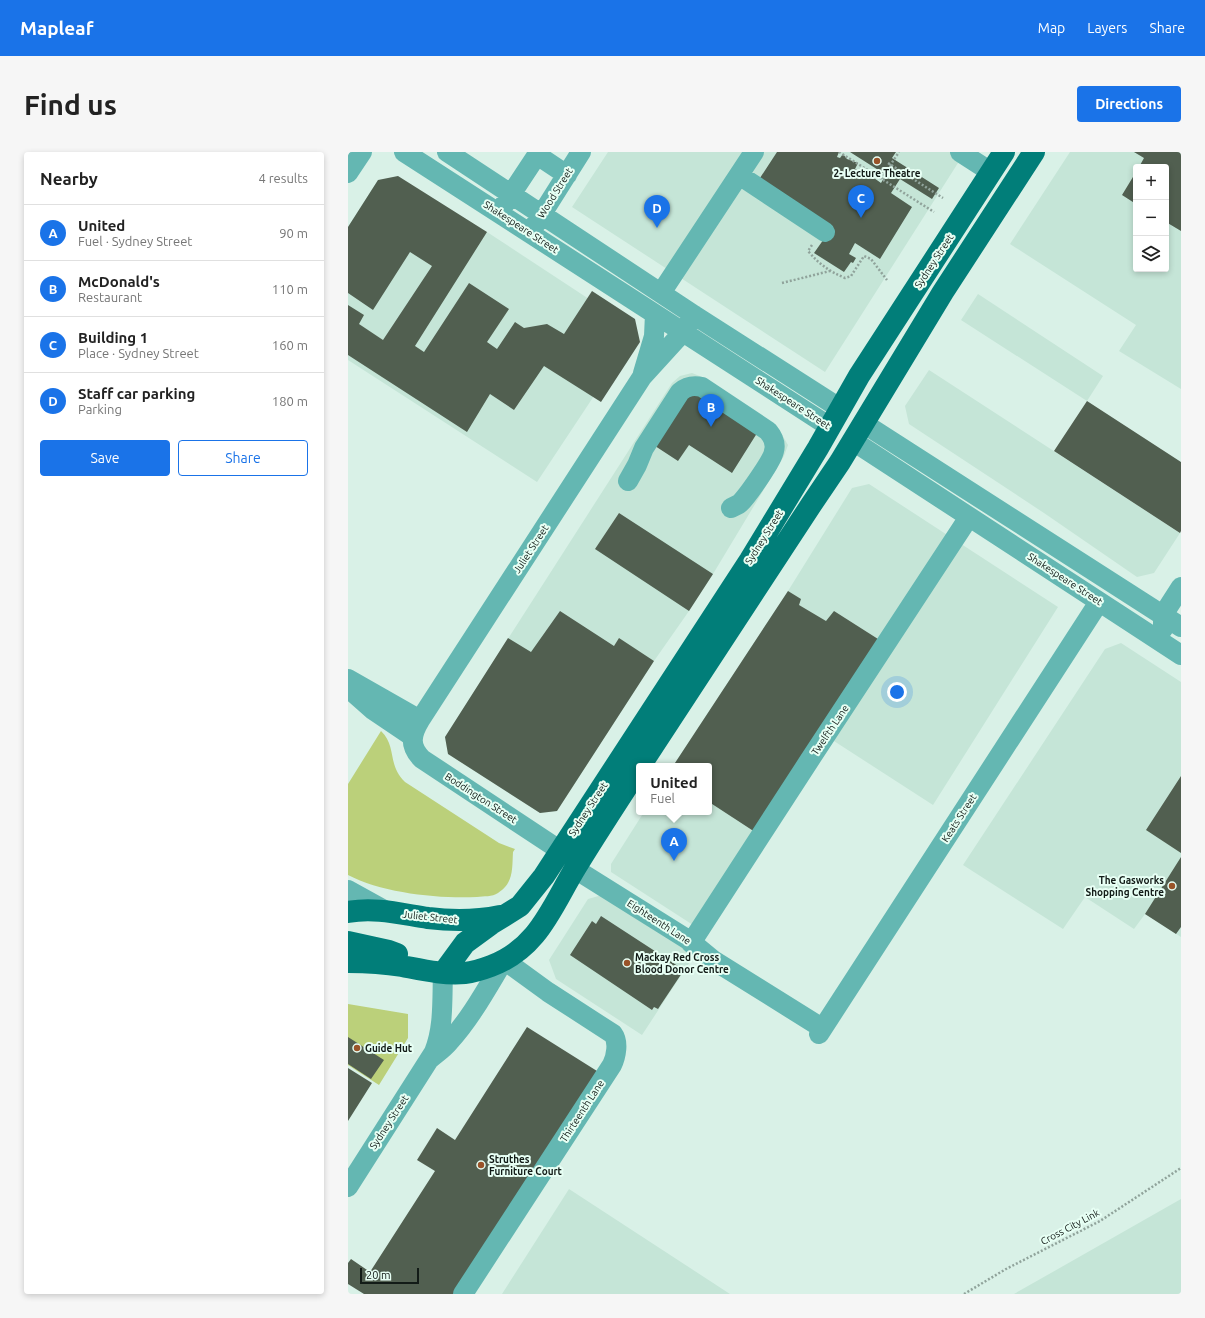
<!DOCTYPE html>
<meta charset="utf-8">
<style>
:root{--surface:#fff;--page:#f6f6f6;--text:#222;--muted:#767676;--line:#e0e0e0;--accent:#1a73e8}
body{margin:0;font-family:Ubuntu,sans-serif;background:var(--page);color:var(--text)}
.controls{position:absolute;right:12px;top:12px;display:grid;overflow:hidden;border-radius:4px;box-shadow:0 2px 6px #0003}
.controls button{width:36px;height:36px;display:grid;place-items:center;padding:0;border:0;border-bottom:1px solid var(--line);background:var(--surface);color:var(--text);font:20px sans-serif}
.scale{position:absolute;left:12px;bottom:10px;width:59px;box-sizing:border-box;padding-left:4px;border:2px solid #121b17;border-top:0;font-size:11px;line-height:14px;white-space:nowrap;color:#121b17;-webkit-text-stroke:3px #e7fff4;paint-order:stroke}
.you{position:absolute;left:549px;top:540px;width:14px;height:14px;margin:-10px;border:3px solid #fff;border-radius:50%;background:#1a73e8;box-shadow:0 0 0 6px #1a73e833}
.badge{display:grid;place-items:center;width:26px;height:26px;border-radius:50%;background:var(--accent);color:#fff;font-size:13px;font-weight:700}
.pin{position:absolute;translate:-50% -33px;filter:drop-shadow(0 1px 2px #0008)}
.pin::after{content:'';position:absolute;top:21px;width:14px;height:12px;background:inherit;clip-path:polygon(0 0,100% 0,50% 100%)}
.popup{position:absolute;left:288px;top:611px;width:76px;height:52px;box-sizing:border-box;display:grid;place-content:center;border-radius:4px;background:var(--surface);filter:drop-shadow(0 1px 3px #0005);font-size:13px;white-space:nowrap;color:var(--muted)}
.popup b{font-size:15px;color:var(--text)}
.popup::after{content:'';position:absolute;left:50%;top:100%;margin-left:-8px;border:8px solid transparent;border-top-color:var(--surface)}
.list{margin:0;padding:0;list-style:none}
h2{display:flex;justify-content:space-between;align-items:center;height:52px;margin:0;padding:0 16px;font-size:17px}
h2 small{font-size:13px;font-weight:400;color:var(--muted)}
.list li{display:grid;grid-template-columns:26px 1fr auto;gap:12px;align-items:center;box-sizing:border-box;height:56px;padding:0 16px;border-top:1px solid var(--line)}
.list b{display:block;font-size:15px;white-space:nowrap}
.list p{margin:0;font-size:13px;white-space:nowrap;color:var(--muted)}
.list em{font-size:13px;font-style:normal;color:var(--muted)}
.actions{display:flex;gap:8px;padding:12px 16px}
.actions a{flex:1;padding:9px 0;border:1px solid var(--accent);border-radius:4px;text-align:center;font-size:14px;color:var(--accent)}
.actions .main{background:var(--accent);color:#fff}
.icon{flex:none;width:22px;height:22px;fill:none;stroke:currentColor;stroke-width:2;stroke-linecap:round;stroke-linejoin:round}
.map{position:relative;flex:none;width:833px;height:1142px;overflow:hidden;border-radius:4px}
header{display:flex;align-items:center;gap:24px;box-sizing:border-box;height:56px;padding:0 20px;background:var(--accent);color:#fff}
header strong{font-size:19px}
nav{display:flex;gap:22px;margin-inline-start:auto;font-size:14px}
.intro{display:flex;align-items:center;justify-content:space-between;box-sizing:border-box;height:96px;padding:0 24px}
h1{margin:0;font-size:28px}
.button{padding:10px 18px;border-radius:4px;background:var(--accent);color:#fff;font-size:14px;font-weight:700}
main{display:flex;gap:24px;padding:0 24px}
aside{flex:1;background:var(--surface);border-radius:4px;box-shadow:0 2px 6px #0003}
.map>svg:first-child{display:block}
</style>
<header>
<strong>Mapleaf</strong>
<nav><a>Map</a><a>Layers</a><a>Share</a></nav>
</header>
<div class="intro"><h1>Find us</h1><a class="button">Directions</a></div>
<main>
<aside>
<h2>Nearby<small>4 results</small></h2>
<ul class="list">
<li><span class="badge">A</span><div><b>United</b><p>Fuel · Sydney Street</p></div><em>90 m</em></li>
<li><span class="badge">B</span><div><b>McDonald's</b><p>Restaurant</p></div><em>110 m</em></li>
<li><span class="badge">C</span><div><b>Building 1</b><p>Place · Sydney Street</p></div><em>160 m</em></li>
<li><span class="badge">D</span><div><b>Staff car parking</b><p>Parking</p></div><em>180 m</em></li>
</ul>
<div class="actions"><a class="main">Save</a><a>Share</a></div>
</aside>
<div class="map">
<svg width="833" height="1142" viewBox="0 0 833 1142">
<rect width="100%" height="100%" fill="#d9f1e7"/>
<path fill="#c5e5d7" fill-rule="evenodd" d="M260 0H617L477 220 224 55Z
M722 0H833V237L771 199 788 173 662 92ZM788 15H818V117H788Z
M30 28 139 80 279 172 283 188 189 330 0 208V75Z
M630 142 755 224 739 249 613 168Z
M581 218 832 381 806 421 789 425 696 361 561 272 557 254Z
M344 221 354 225 429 274 440 293 436 304 365 422 341 459 306 509 209 659 192 661 100 602 97 585 324 231 332 224Z
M521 332 710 455 585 653 472 580 345 773 263 720V712L296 660H361V614H325L440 439 504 336Z
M773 491 833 530V785L797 762 786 777 737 745 715 777 615 713 757 497Z
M254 743 347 802 294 883 208 827 201 808 240 747Z
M221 1037 382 1142H154Z
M833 1047V1142H666Z"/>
<path fill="#bbd07a" d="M33 579C49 594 39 613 57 630L151 691 167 697 165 700C164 716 166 731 150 741 144 745 136 744 129 745 91 747 34 741 0 723V632Z
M0 852 60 862V886L31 933 0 913Z"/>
<path fill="#515f50" d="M429 0H491L489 5 492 6 495 2 499 7 510 11 507 17 526 26 533 31 540 19 537 17 535 21 502 0H548L544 6 591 36 584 47 552 27 543 41 564 55 532 107 507 91 501 102 508 106 505 111 503 110 496 120 466 101 478 84 410 29Z
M786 0H833V79L818 70V15H791L796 6Z
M788 20V52L774 43Z
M50 24 139 80 67 194 76 200 121 131 161 157 139 190 149 197 167 170 176 176 199 172 216 182 244 139 287 167 292 190 253 250 196 214 166 258 142 242 119 280 0 203V153L16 163 11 172 35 188 84 114 62 100 25 158 0 141V75L30 28Z
M343 234 411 278 384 321 341 293 330 309 304 292Z
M739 249 833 310V379L832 381 706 299Z
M271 361 365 422 341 459 247 397Z
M440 439 453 447 451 453 478 469 486 459 530 487 407 680 361 650V614H325Z
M212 459 266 494 271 486 306 509 209 659 192 661 100 602 97 585 160 486 183 500Z
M833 624V701L798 678Z
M833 705V775L828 782 797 762Z
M253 764 336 818 310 857 306 855 304 858 222 803 244 769 248 772Z
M179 875 249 919 107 1142H16L0 1132V1111L3 1107 22 1120 87 1019 69 1008 89 976 107 988Z
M0 885 36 908 23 927 0 912Z
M0 916 24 931 0 969Z"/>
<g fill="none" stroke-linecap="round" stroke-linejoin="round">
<path stroke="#90a39b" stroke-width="2.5" stroke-dasharray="2 2" stroke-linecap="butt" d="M491 0 586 60
M540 11 595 46
M533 27 551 0
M464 93 460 99C472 113 481 119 497 126L503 124 516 104 523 107 539 128
M434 131 482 119
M616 1142 658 1117 752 1069 833 1016"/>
<path stroke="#64b7b2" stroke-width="20" d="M56 0 482 275
M99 0 346 163 493 257
M612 0 643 20
M189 3 219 23
M0 21 14 0
M391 23 477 80
M156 53 191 0
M187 73 233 0
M313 141 406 0
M295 221 306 184 307 162
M515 271 833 475
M505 289 833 503
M280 329 289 313 296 296 332 240C339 234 345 233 354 235L420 279C425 285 428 292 426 299 425 308 398 346 391 352 389 353 385 355 383 356
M815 477V463L833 435
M0 527 72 568
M0 536 25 558 65 585
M213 699 74 607C61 594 63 583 72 568L294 225 335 180 346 163
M227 717 342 789 365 808 474 876
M0 738 38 759
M343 791 461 609 621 365
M471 882 751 450
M83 906C89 901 96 896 101 890 123 866 139 836 156 808L200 840 265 882C271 890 268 905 264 913L115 1142
M0 1035 86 900C96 876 94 847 95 821"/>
<path stroke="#017e79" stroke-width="22" d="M292 614 463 353 492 310 595 140 686 0
M0 760C27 755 53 762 80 766 104 769 128 769 152 764
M0 790 41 799 49 802
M0 810C18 810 36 811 54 814 75 818 96 823 117 821 126 820 135 817 143 814 191 796 204 754 228 715 248 682 270 649 291 616
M95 821 117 791 143 772 172 754 196 724 402 408 470 296 511 224 656 0"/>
</g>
<g fill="#995329" stroke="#e7fff4" stroke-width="1.5">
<circle cx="529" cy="9" r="4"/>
<circle cx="824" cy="734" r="4"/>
<circle cx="279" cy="811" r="4"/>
<circle cx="9" cy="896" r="4"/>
<circle cx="133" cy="1013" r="4"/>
</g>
<g text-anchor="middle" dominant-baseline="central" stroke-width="4" stroke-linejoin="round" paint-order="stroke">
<g font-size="10" font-weight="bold" fill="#121b17" stroke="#e7fff4" text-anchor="start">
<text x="529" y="21" text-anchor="middle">2- Lecture Theatre</text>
<text x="816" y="728" text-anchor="end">The Gasworks<tspan x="816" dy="12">Shopping Centre</tspan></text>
<text x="287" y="805">Mackay Red Cross<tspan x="287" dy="12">Blood Donor Centre</tspan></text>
<text x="17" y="896">Guide Hut</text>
<text x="141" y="1007">Struthes<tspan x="141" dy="12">Furniture Court</tspan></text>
</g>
<g font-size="10" fill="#121b17" stroke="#e7fff4">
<text transform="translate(207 41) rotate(-58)">Wood Street</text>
<text transform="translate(173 75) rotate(33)">Shakespeare Street</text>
<text transform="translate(586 109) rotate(-57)">Sydney Street</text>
<text transform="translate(445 251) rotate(33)">Shakespeare Street</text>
<text transform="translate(416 385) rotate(-58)">Sydney Street</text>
<text transform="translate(183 397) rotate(-57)">Juliet Street</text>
<text transform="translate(717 427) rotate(33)">Shakespeare Street</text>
<text transform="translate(482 578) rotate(-56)">Twelfth Lane</text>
<text transform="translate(133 646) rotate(33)">Boddington Street</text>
<text transform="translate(240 657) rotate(-57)">Sydney Street</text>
<text transform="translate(611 666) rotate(-57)">Keats Street</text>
<text transform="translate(82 765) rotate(6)">Juliet Street</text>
<text transform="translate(311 770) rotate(33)">Eighteenth Lane</text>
<text transform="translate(234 959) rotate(-57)">Thirteenth Lane</text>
<text transform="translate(41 970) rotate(-57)">Sydney Street</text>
<text transform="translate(722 1075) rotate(-28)">Cross City Link</text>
</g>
</g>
</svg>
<div class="controls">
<button>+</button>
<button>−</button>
<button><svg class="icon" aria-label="layers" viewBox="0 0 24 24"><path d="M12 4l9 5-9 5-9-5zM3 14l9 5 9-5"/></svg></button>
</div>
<div class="scale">20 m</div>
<div class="you"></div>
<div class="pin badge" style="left:326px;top:709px">A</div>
<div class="popup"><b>United</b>Fuel</div>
<div class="pin badge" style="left:363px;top:275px">B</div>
<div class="pin badge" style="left:513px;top:66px">C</div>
<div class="pin badge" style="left:309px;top:76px">D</div>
</div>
</main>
